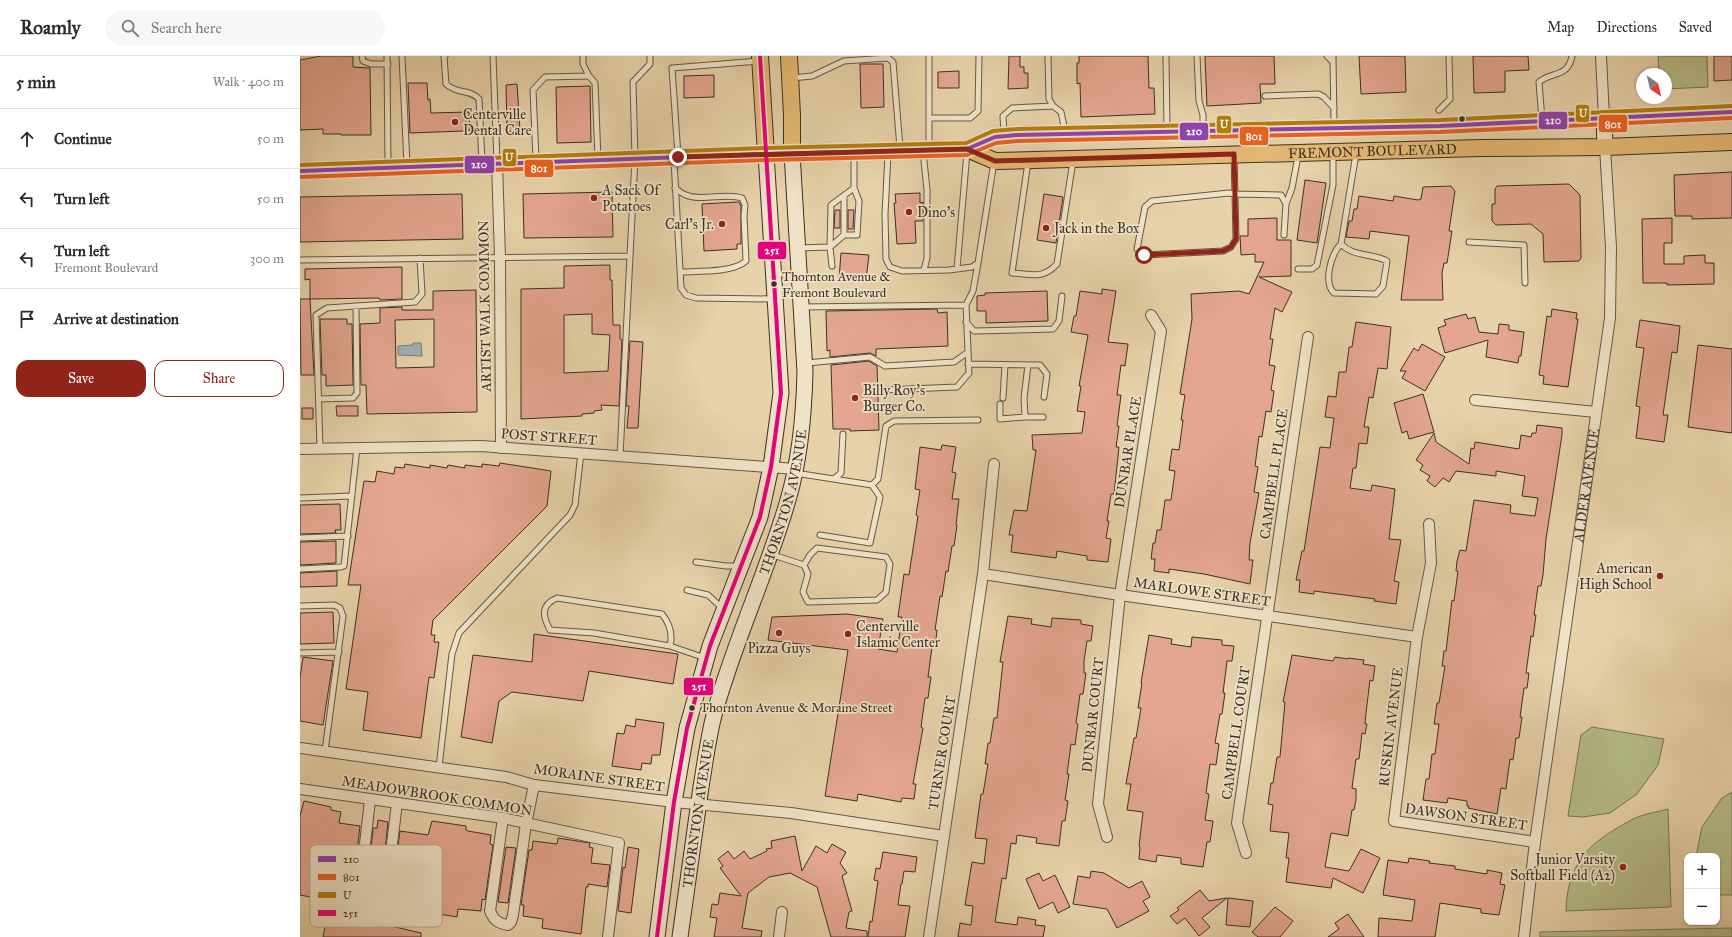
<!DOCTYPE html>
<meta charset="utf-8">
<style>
:root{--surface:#fff;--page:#f7f7f7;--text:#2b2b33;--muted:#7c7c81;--line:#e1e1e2;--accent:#8f2418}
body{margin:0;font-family:"IM FELL Great Primer",serif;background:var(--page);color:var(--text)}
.controls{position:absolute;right:12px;bottom:12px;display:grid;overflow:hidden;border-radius:8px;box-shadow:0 1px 3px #0004}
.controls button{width:36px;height:36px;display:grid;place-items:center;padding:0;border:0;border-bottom:1px solid var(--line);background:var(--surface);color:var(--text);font:20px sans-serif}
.compass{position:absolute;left:1336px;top:12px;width:36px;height:36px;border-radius:50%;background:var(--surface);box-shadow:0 1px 3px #0004;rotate:146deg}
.stop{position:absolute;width:12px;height:12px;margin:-9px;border:3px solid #8f2418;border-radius:50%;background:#fff}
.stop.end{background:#8f2418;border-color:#fff;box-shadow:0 1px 4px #0008}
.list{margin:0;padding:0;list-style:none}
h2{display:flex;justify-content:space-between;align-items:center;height:52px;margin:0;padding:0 16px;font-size:17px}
h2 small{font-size:13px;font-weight:400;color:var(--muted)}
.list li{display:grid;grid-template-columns:26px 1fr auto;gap:12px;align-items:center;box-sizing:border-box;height:60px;padding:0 16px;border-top:1px solid var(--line)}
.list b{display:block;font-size:15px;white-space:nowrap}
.list p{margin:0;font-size:13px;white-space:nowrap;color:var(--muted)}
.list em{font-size:13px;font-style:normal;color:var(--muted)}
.actions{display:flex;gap:8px;padding:12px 16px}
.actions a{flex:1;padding:9px 0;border:1px solid var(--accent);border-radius:12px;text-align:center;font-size:14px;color:var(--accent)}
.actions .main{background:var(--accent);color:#fff}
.icon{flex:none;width:22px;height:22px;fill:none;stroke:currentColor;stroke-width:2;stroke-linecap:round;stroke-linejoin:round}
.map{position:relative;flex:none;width:1432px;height:881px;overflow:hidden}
header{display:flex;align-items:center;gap:24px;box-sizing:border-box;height:56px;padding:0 20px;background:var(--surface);border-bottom:1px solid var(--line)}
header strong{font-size:19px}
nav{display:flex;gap:22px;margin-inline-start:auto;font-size:14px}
.search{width:280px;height:36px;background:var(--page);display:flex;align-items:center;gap:10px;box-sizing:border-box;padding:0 14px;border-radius:22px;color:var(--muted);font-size:15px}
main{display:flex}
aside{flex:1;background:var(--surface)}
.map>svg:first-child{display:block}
</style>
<header>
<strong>Roamly</strong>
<div class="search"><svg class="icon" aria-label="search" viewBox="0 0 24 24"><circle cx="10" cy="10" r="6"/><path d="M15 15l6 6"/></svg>Search here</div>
<nav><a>Map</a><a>Directions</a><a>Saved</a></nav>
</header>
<main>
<aside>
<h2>5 min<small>Walk · 400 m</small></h2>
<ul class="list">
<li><svg class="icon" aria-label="ahead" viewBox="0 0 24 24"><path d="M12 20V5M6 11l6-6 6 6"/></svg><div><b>Continue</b></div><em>50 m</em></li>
<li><svg class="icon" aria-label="left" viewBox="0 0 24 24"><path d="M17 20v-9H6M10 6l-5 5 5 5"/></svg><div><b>Turn left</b></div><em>50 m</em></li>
<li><svg class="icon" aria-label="left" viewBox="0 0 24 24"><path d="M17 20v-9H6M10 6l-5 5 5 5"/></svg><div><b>Turn left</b><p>Fremont Boulevard</p></div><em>300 m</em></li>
<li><svg class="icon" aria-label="arrive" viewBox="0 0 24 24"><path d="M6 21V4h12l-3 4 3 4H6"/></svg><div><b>Arrive at destination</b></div></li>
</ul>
<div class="actions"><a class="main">Save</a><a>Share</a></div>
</aside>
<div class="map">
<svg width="1432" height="881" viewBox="0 0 1432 881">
<rect width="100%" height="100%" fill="#e7d2a9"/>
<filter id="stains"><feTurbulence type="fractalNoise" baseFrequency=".005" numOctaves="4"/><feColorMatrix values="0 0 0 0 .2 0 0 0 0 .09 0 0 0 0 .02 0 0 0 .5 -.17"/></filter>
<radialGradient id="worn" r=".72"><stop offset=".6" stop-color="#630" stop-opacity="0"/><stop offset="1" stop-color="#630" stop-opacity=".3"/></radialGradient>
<path fill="#b5bc89" stroke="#787658" d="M1358 0H1407L1408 31 1366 33V18H1359Z
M1292 671 1364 683 1358 709 1337 738 1310 757 1283 761 1268 760 1281 679Z
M1432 736V839H1417V800H1396L1402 771 1422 742Z
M1368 753 1371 851 1266 855C1267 813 1284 791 1319 771 1325 768 1331 763 1338 761 1347 757 1358 756 1368 753Z
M1432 872V881H1240V876Z"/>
<path fill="#9db4b5" stroke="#767f7d" d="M113 287H121L122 300 98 299V290L113 289Z"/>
<path fill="#e4a690" stroke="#3b3028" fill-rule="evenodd" d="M21 0H53V11L70 12 71 79H41V78H23V73L0 74V4Z
M709 0H720V11H724V17H728V32L708 33Z
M779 0H848L849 32H854L855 58 781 61 780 27 777 28V7H779Z
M905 0H974L975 28H960L961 47 907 50Z
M1059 0H1105L1106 36 1061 38Z
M1173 0H1228L1229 14 1205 15V36L1174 37Z
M1414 0H1432V24L1414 25Z
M560 8H583L584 51 561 52Z
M659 15V32H638V16Z
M414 19V41L384 42V20Z
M108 27H127L128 44 130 43 131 57 169 56 170 74 164 75 110 77Z
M217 28 220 75 207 76 206 29Z
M290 30 291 86 257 87 256 31Z
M1432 116V162L1392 163V160H1375L1374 119Z
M1005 124 1026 127 1017 187 997 184Z
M1269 128 1280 139 1281 202 1279 205 1244 206 1243 178 1231 168 1196 169 1192 165V148H1195V133L1197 130Z
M1151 130 1155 135 1149 175H1152L1147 207H1144L1142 217 1143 244H1101L1109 180 1070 175 1069 183 1046 181 1049 165H1052L1054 153H1057L1059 140 1093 145 1094 140 1118 144 1121 143 1123 131Z
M312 136 313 181 224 182 223 138Z
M620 137V147L623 146V165H615L616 187 597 188 594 147H596L595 138Z
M162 138 163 183 0 186V141Z
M744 138 763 141 756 187 737 184Z
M439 146 441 150V188H437V193L404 195 402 148Z
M535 154H540V172H534Z
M548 154H554L553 173H548Z
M977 162V184H991V220L959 221 992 236 982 256 975 252 970 283H973L969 309 975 310 971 334 974 335 971 356 966 355 962 381 959 380 955 410 958 411 954 436 959 437 950 487 949 504H953L950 528 904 518 869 513V517L854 515 855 503H851L853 487H855L857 474H861L865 444H871L875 415 869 414 872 393 879 394 883 364H881L885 339 880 338 892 263 891 238 939 235 949 238 964 206H955V198L941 199 940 180H948V163Z
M1372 162V187H1364V208H1384V200L1405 199V207H1414V228L1367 229V227H1343L1342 163Z
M541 197 569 199 566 224 539 223Z
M310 209V224H312L313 269H320V283L322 284 319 350 301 349 302 354 294 355V357L282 358V360L221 363V233L264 232V210ZM292 258V278L310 279 308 315 264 317V259Z
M102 211V243L80 244 79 242 10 243V223L5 224V213Z
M802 233 816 235 808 286 828 288 825 310 821 309 817 339H821L817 370H819L816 391H819L814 438H811L807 465H809L806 482 811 483 808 506 787 504V500L757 495 756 502 711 496 713 479H709L714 454 727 455 736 394H733L732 379 782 377 785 356 777 355 781 330H779L788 279 771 276 774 260H776L780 235 802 238Z
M176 234 177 356 67 358 66 329H61L60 268 80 267V252L102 251V254H133V235ZM134 263V311L96 312 95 264Z
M747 235 748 265 686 267V255H677V240L685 239V237Z
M0 243H10L14 319H1Z
M637 253 638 257 647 256 648 290 576 293V300L570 297 530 301V294L527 295 526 255Z
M1252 253 1277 257 1276 263H1278L1268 331 1243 328 1244 320 1239 319 1247 260 1251 261Z
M1166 258 1168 263 1175 261 1179 276 1198 278 1199 268 1209 269V274L1224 276 1221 300H1219L1218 307 1186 301 1188 284 1145 297 1138 272 1146 269 1144 264Z
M20 263H47V268H52L53 329 26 330V319H22Z
M1340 264 1380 270 1377 297 1372 296 1363 359H1368L1364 386 1336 382 1340 351 1336 350 1344 292 1336 291Z
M1056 266 1091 271 1087 313 1078 312 1073 342 1069 341 1064 371H1069L1067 388 1059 387 1056 412H1053L1050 432 1071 435 1072 429 1095 433 1089 483 1101 484 1094 525 1099 526 1096 548 1074 545 1075 543 1045 539 1014 535V538L999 536 1000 524H996L1002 495H1004L1020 391 1030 392 1034 362 1025 361 1028 340 1036 341 1039 316H1046L1049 291H1052Z
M330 285 343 286 338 372H327L329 350H326Z
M1122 288 1145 301 1125 335 1102 322 1106 315H1100L1114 292 1118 295Z
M1398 289 1432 293V377L1388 371Z
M569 305 577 310 579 374 550 375V373H533L531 309Z
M1123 338 1134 376 1109 383 1107 375 1102 377 1094 347Z
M36 350H58V360H37Z
M2 352H13V363H2Z
M1237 369 1262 372V379L1246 483 1243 519 1241 530H1238L1234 559H1236L1233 581 1231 580 1226 617H1229L1227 632H1224L1220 661H1222L1219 682H1216L1213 704 1210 703 1206 733 1201 732 1197 758 1168 752 1169 750H1167V745L1148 742 1147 747 1123 744 1126 723H1129L1132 698H1135L1139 668H1134L1137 647H1139L1145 610H1142L1144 595H1146L1152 544 1154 545 1158 515H1156L1157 505 1160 494 1166 495 1174 444 1211 449 1210 457 1235 460 1238 442 1222 440 1225 420 1196 415V420L1156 415 1149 426 1143 422 1135 431 1127 425 1130 420 1120 414 1123 409 1116 404 1134 377 1136 386 1169 408 1171 392 1174 393 1175 386 1219 393 1221 379 1231 381 1232 377H1236Z
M642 389 656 391 652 416 656 417 652 443H659L656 469H657L654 490H652L648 516 646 515 642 541 640 540 635 574H637L635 592 632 591 628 621H631L628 642H625L621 671 623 672 613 728H616L614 743 602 742 601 746 558 738 557 745 525 740 548 594 468 584 472 561 547 558 583 563 578 593 597 596 602 561H598L604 518 609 519 618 460 616 459 620 434 615 433 620 391 641 394Z
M200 407 251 415 247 450 133 564 131 579H135L134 586H139L134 622 129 621 121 682 63 674 68 636 46 633 61 529H48L64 425 75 426 77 415 94 418 95 411 104 412 105 408 130 412V409L147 412 148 409 165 412V409L182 411V408L199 410Z
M40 448 41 474H35L36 477 0 478V449Z
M36 485V507L0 509V486Z
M37 515V530L0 531V517Z
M33 556 34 587 0 588V557Z
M708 560 732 563 731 568 751 571 752 562 781 564V568L793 570 791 585H787L784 605V617H786L783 638H780L776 667 778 668 775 689 771 688 767 718H769L765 744 768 745 765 765H762L759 790 736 787 737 782 717 779 716 788 711 787 706 823 702 822 695 866 717 869 718 861 736 864 735 869 745 870 743 881H658L660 867 671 869 673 850 665 849 672 806 684 808 687 783 675 782 681 738H683L688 708H685L688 687H690L694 662H697L703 606H700Z
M234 578 378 598 373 628 289 615 283 645 212 636 199 645 192 687 161 681 173 599 232 606Z
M849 579 872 583 871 588 891 591 892 581 922 584V589L934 590 932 605H927L923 637H925L922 658H920L915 687 919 688 916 709 910 708 906 737 909 738 905 764 913 765 910 786H907L903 811 881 808V802L857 799 856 806 839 803 840 791 839 790 843 756 827 754 831 728H826L834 682H836L841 652H838L842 627H841Z
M992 599 1033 605 1035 601 1048 603V602L1064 604 1063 608 1075 610 1073 625 1070 624 1066 657 1065 668H1067L1065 678 1062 677 1059 703H1056L1052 732 1056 733V744L1054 754H1052L1048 780 1031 777 1025 811 1049 815 1061 793 1080 802 1063 837 1033 822 1031 832 986 826 989 802H986L989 777 970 775 973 749 968 748 971 727H973L977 701H980L985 646H983Z
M3 601 33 605 23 669 0 665V622Z
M336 663 364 667 360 699H352L351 708 342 707 341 714 312 710 317 677 324 678 326 669 335 671Z
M4 745 31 751V754L41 756 39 767 60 770 52 836 29 833 26 844 0 839V760Z
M78 764 88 766 85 795 71 793 73 772H77Z
M132 765 166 770V774L168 775 191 779 190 788 193 789 185 844 182 843 181 855 158 853 157 861 121 855V853L117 852 118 848 94 844 101 797H97L100 775 128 779Z
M495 780 502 815 516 790 527 797 532 788 546 796 540 807 547 817 542 820 552 855 549 856 546 872 567 875V881H531L517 831 490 817 469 821 448 837 442 872 462 875 461 881H414L417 862 410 861 412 848 418 849 420 837 441 840 420 812 423 810 418 803 428 795 434 803 444 795 450 803 467 795 466 793 472 792 471 785Z
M258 782 290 787 289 791 293 792 291 807 310 809 307 831 288 828V831H286L281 878 242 872 243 863 223 860 224 849H221L229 794H232L233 785 257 788Z
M206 791 216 792 208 847 198 846Z
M328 791 339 793 331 857 318 855 323 811 325 812Z
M583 796 617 801 615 816 604 815 602 828H601L598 849 610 850 605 881H568L570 865 572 866 578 825 574 824 576 812 580 813Z
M1109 802 1130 805 1129 807 1155 810V813L1187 818V814L1202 817 1200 828 1205 829 1199 859 1181 857V853L1140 847 1135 881H1078L1079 862 1112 865 1115 844 1083 839 1088 804 1108 807Z
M791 815 804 817 829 832 842 825 850 841 843 845 849 855 817 872 807 853 773 848 778 820 790 822Z
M739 817 743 825 755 819 770 851 758 857 753 846 739 853 726 823Z
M900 834 909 845 927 842 902 862 910 871 899 880 885 862 877 868 870 860 879 854 877 852Z
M928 842 953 845 950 871 926 869Z
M975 851 993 865 980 881H958L952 876Z
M28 857 52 863V861L121 877V881H23Z
M1048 858 1064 881H1028L1039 873 1035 867Z"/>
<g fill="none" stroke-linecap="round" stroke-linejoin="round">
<defs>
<path id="lane" d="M62 0 63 5 71 8H88
M87 0 88 109
M102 0 107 109
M145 0 144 1 146 28C158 39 168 32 179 43L182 107
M193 0 197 106
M283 0V8L289 20
M629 0V91
M748 0 749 43 753 50 761 56 765 75
M866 0 867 73
M897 0 899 45 903 59V73
M1027 0 1033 6
M1033 0 1034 71
M492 22 512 20 544 5 588 2 593 6 600 92
M965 40 1018 38 1024 41 1034 52
M1139 54 1150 43 1149 0
M629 62H670L678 55 679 0
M1242 64 1239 26C1252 15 1268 22 1272 0
M704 77 703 60 712 52 753 50
M623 95 627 134V202L624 214
M588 98 585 158 586 203 590 211 602 215 649 214 672 211 678 207 694 106
M378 100 372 12 459 5
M934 101 935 138 981 139 986 148 984 179
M236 103 233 34 245 21 289 20 295 27 298 103
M374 104 381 232 386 239 396 242 473 243
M728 106 712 217C732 218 742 224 757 208L773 105
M375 132C378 134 382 138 386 139 402 146 426 136 442 142L445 149 444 160 446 205C433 217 398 215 380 216
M929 137 935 138 936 183 931 191 923 195 844 199 837 193 845 151 852 145Z
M986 148 992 132 998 100
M544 179V140
M1169 186 1224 189 1225 227
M1041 188C1031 198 1023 226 1034 237L1076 238 1083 230 1087 205C1072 197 1053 201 1041 188L1056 98
M498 192 530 191 544 179H557L559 145 554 132V97
M0 204 330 200 335 102 333 26 350 8V0
M532 210 530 191 531 149 554 132
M657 213 667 96
M998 213H1012L1017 209 1033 129V99
M666 249 673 235 678 207
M502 251 666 249 669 317 657 331 584 334
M666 266 674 275 753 273 759 265 762 240
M507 307 570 301 585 310 654 306 668 296
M668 308 740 309 747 318 744 341
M728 309 724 342 725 361H743
M703 342 705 309
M19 343 53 342 57 337 56 250
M700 348V363L725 361
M20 393 16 259 27 252 115 246 122 238 120 202
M320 400 330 200
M495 417 572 429 580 441 570 487 520 479
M534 423 541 417 543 378
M572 429 578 423 586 370 594 365 678 364
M0 442 52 440
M0 482 48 480
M473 499 504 509 508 518 503 536 508 546 577 544 586 536 590 508 586 501 517 492 510 499 504 509
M396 506 426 510H440
M0 513 41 511 44 510 57 392
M387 534 408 539 422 552
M0 550 34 549 40 552 43 560 25 695
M370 590 294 577 250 574C242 559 241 549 257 542L362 558C370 568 373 578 370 590L405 602
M0 597 39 596
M139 711 152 598 159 577 270 459 275 449 281 397"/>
<g id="street">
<path d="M1301 0 1304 62"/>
<path d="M197 107 200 201 201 392"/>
<path d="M1175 344 1296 356"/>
<path d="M0 393 181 390 495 413"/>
<path d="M1129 468 1131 507 1117 581 1094 765 1235 786"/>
<path d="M683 518 820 539 1117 581"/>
<path d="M0 692 206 721 234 729 374 746 491 757 644 780"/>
<path d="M0 733 203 762 319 787 308 881"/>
<path d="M70 744 59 841 62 848 70 851 81 849 86 837 97 747"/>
<path d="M203 762 190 855C194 864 197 867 208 869L211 866 213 859 226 768 234 729"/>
<path d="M807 781 798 748 820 539 861 275 851 259"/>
<path d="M946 797 937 767 1008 281"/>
<path d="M479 881 482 856"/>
<path d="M629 881 683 518 694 408"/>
<path id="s1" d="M1224 881 1235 786 1310 262 1311 191 1305 91"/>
</g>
<g id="secondary">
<path d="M1304 62 1305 91"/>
<path d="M357 881 374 746 387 672 410 590 460 461 471 411 481 337 466 98"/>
<path id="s2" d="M380 881C387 831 394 781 401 731 405 707 408 683 414 659 434 586 467 517 488 444 500 403 504 359 505 316L492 97"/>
</g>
<g id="primary">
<path d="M460 0 466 98"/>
<path d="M489 0 492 59V97"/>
<path id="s3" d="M667 93 695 105 1181 92 1305 91 1432 86"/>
<path d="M0 115 466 98 667 93 695 81 717 79 1140 70 1432 56"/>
</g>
</defs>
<use href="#lane" stroke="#665848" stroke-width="7"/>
<use href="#street" stroke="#665848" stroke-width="12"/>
<use href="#secondary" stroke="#3b3028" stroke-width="17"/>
<use href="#primary" stroke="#3b3028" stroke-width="18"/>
<use href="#lane" stroke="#efe2c7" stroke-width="5"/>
<use href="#street" stroke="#efe2c7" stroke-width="10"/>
<use href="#secondary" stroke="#efe2c7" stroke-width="15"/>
<use href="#primary" stroke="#e4b974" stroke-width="16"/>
<defs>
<path id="bus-1" d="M0 115 466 98 667 93 695 81 717 79 1140 70 1432 56"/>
<path id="bus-2" d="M0 121 466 104 667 99 696 87 717 85 1140 76 1432 62"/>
<path id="bus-3" d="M0 109 466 92 666 87 693 75 717 73 1140 64 1432 50"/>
<path id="bus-4" d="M357 881 374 746 387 672 410 590 460 461 471 411 481 337 460 0"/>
</defs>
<use href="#bus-1" stroke="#efe2c7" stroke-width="7"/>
<use href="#bus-2" stroke="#efe2c7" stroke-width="7"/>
<use href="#bus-3" stroke="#efe2c7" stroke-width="7"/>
<use href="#bus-4" stroke="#efe2c7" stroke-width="7"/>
<use href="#bus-1" stroke="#8e44ad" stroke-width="4"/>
<use href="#bus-2" stroke="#e96222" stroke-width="4"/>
<use href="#bus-3" stroke="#b57d0e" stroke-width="4"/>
<use href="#bus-4" stroke="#e5007d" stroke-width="4"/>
</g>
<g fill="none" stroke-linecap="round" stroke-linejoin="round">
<path stroke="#8f2418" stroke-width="5" d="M378 101 667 93 695 105 934 98 936 183 931 191 923 195 844 199"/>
</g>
<g fill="#3b3028" stroke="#efe2c7" stroke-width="1.5">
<circle cx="1162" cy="63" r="3.5"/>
<circle cx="474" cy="228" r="3.5"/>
<circle cx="392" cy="652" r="3.5"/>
</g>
<g fill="#8f2418" stroke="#efe2c7" stroke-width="1.5">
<circle cx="155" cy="66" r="4"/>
<circle cx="294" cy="142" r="4"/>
<circle cx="609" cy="156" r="4"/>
<circle cx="422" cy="168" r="4"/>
<circle cx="746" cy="172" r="4"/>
<circle cx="555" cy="342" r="4"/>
<circle cx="1360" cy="520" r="4"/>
<circle cx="479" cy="577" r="4"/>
<circle cx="548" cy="578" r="4"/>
<circle cx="1323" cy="811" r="4"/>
</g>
<g text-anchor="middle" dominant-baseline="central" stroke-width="3.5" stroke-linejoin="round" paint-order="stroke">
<g font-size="13" fill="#3b3028" stroke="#efe2c7" text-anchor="start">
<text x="482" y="221">Thornton Avenue &amp;<tspan x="482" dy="16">Fremont Boulevard</tspan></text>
<text x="400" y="652">Thornton Avenue &amp; Moraine Street</text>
</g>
<g font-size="14" fill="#3b3028" stroke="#efe2c7" text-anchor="start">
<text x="163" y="58">Centerville<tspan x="163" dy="16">Dental Care</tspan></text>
<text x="302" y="134">A Sack Of<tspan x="302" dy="16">Potatoes</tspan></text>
<text x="617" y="156">Dino's</text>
<text x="414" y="168" text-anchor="end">Carl's Jr.</text>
<text x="754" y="172">Jack in the Box</text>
<text x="563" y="334">Billy Roy's<tspan x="563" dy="16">Burger Co.</tspan></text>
<text x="1352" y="512" text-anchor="end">American<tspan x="1352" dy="16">High School</tspan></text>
<text x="556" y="570">Centerville<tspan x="556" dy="16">Islamic Center</tspan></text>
<text x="479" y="592" text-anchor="middle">Pizza Guys</text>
<text x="1315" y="803" text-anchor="end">Junior Varsity<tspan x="1315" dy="16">Softball Field (A2)</tspan></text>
</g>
<g font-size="14" fill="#3b3028" stroke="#efe2c7">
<text stroke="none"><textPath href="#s3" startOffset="408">FREMONT BOULEVARD</textPath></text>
<text transform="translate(185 250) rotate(-91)">ARTIST WALK COMMON</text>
<text transform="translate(249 381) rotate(4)">POST STREET</text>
<text transform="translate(828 396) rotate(-81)">DUNBAR PLACE</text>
<text transform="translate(974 418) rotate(-82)">CAMPBELL PLACE</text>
<text stroke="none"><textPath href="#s1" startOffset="456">ALDER AVENUE</textPath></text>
<text stroke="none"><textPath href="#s2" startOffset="449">THORNTON AVENUE</textPath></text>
<text transform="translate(902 536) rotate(8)">MARLOWE STREET</text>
<text transform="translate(793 659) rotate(-84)">DUNBAR COURT</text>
<text transform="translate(1091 671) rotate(-83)">RUSKIN AVENUE</text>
<text transform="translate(936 677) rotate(-82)">CAMPBELL COURT</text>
<text transform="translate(642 697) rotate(-81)">TURNER COURT</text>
<text transform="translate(299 722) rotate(8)">MORAINE STREET</text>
<text transform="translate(137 740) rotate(9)">MEADOWBROOK COMMON</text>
<text stroke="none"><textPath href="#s2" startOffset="125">THORNTON AVENUE</textPath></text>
<text transform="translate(1166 761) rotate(8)">DAWSON STREET</text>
</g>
</g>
<rect x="10" y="789" width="132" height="82" rx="6" fill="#efe2c7" stroke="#b9ad97" stroke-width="1"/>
<rect x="18" y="800" width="18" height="6" fill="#8e44ad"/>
<rect x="18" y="818" width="18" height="6" fill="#e96222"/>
<rect x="18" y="836" width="18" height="6" fill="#b57d0e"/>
<rect x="18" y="854" width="18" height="6" fill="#e5007d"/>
<g font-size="11" fill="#3b3028">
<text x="43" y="807">210</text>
<text x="43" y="825">801</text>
<text x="43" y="843">U</text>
<text x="43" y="861">251</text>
</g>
<g stroke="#efe2c7" stroke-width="1.5">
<rect x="1275" y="48" width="15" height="19" rx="4" fill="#b57d0e"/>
<rect x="1238" y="55" width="30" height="19" rx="4" fill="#8e44ad"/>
<rect x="1298" y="58" width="30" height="19" rx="4" fill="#e96222"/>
<rect x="916" y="59" width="16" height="19" rx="4" fill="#b57d0e"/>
<rect x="879" y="66" width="30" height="19" rx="4" fill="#8e44ad"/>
<rect x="939" y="70" width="30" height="20" rx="4" fill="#e96222"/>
<rect x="202" y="92" width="15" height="19" rx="4" fill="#b57d0e"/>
<rect x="164" y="99" width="31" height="19" rx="4" fill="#8e44ad"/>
<rect x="224" y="103" width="30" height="19" rx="4" fill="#e96222"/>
<rect x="457" y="185" width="30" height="19" rx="4" fill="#e5007d"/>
<rect x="383" y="621" width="31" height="19" rx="4" fill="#e5007d"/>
</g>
<g font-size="11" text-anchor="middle" font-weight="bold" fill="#fff">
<text x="1283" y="61">U</text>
<text x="1253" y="68">210</text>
<text x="1313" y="72">801</text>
<text x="924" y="72">U</text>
<text x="894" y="79">210</text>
<text x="954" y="84">801</text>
<text x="209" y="105">U</text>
<text x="179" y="112">210</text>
<text x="239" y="116">801</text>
<text x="472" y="198">251</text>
<text x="399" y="634">251</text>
</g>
<rect width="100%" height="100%" filter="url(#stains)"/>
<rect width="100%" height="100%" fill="url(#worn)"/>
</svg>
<div class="controls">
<button>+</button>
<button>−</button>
</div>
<svg class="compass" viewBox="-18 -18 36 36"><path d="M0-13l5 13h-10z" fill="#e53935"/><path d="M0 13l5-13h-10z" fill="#7c7c81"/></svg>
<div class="stop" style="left:844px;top:199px"></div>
<div class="stop end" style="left:378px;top:101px"></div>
</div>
</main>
